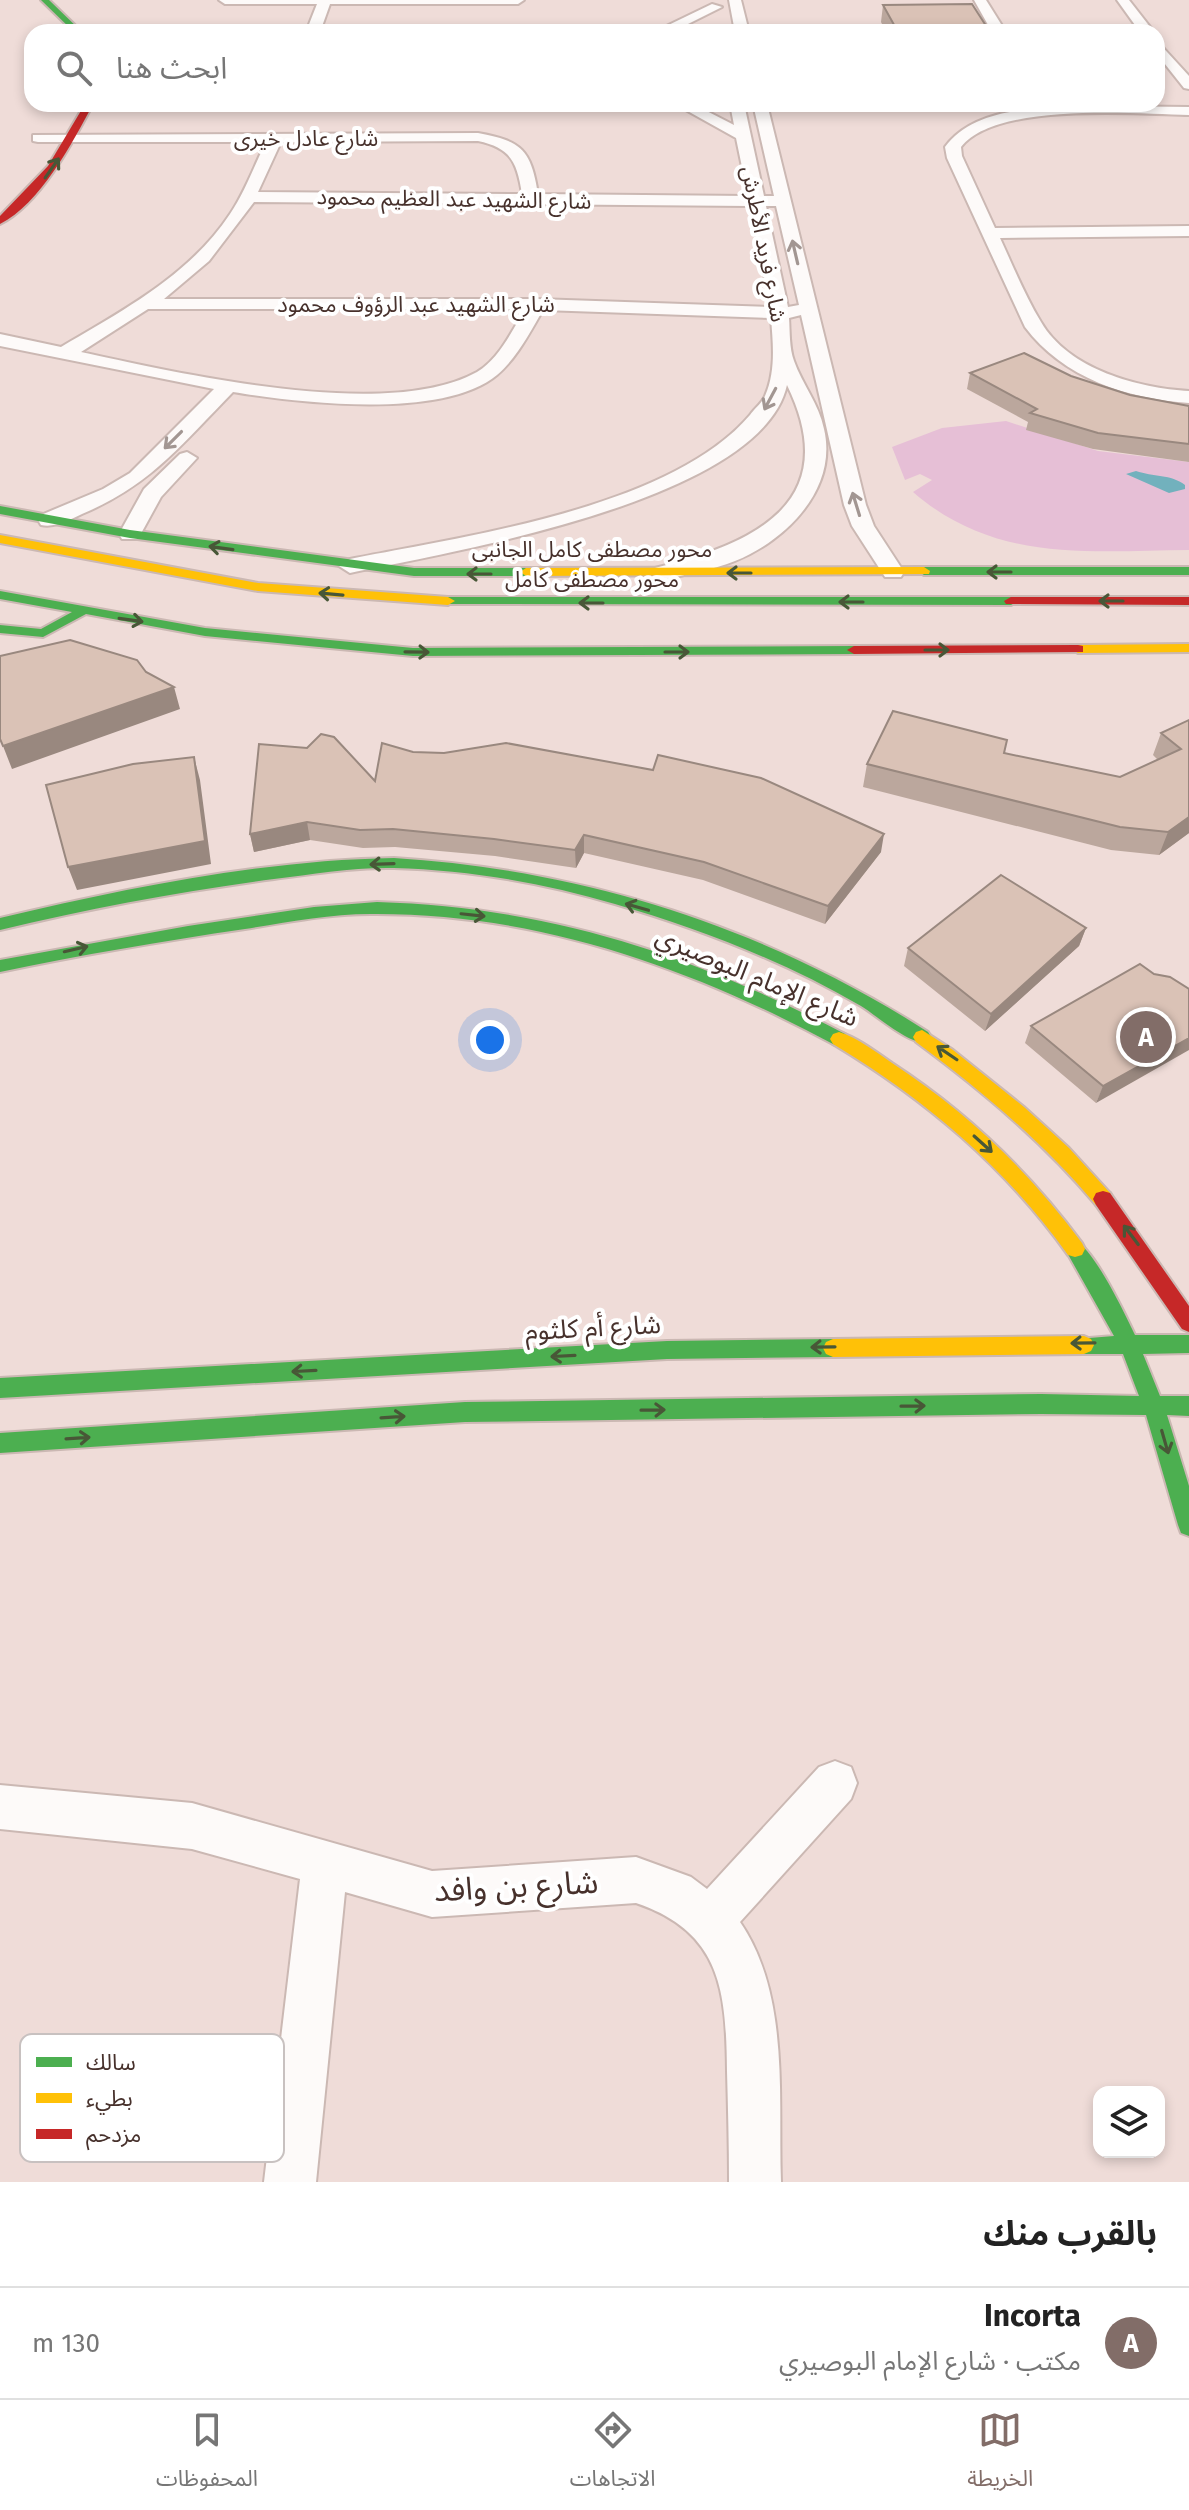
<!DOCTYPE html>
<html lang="ar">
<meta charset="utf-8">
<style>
:root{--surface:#fff;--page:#f6f6f6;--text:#222;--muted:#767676;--line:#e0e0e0;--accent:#826d68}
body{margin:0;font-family:"Fira Sans","Noto Sans Arabic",sans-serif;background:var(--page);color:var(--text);direction:rtl}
.controls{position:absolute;right:24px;bottom:24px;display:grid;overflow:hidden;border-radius:16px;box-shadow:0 4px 12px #0003}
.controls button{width:72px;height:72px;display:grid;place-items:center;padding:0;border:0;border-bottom:2px solid var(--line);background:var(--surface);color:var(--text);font:40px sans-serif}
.you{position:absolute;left:490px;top:1040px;width:28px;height:28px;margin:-20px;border:6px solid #fff;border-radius:50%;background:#1a73e8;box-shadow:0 0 0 12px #1a73e833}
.badge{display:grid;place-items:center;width:52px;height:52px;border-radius:50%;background:var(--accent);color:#fff;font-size:26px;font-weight:700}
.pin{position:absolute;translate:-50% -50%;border:4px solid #fff;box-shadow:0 2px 8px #0006}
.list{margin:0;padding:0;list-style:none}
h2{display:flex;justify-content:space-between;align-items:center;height:104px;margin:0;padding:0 32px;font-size:34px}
h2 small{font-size:26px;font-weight:400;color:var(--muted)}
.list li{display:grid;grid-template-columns:52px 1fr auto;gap:24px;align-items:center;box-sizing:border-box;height:112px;padding:0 32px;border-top:2px solid var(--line)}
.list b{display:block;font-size:30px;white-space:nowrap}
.list p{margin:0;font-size:26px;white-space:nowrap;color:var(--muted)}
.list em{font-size:26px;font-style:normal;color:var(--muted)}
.icon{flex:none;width:44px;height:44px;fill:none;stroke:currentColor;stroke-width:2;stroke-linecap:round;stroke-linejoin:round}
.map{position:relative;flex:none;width:1189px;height:2182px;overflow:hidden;direction:ltr}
.search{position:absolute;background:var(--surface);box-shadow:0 4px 12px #0003;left:24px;right:24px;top:24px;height:88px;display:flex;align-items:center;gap:20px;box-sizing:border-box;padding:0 28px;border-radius:24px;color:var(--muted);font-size:30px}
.sheet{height:216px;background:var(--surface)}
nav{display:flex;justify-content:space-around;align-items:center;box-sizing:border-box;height:112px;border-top:2px solid var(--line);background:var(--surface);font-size:22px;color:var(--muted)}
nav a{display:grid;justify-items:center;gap:4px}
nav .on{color:var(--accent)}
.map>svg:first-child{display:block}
</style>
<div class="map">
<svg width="1189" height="2182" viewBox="0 0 1189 2182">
<rect width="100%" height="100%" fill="#efdcd8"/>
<path fill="#e6bfd6" d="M1006 421 1098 451 1189 462V550C1088 551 995 563 913 492L932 480 920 474 905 480 892 447 942 428Z"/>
<path fill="#72b1bd" d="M1136 471C1153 477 1171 474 1185 485V489L1169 493 1126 474Z"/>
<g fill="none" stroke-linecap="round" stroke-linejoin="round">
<defs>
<path id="street" d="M219 0H524L518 4H330L320 32H306L317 4H225Z
M729 0H741L749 32H735Z
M974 0H986L1006 32H992Z
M1117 0H1129L1154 32H1140Z
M712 4 722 7 672 32H654Z
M1157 41 1189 76V89L1184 88 1157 54Z
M675 104H693L734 125 730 104H744L764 196H774L753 104H767L866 505 874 526 904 572 901 577H885L852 526 844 505 801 315 789 318C790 331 789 348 794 361 802 384 819 404 824 429 838 488 787 540 735 561 712 570 687 574 663 580L652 573 655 568C753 544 845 503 787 385 761 501 450 552 350 573L339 566 350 559C466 536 671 508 750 415 754 409 762 403 765 396 776 371 773 344 771 318L543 310C530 332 517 358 497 375 443 420 299 403 233 392 182 444 151 485 82 514 69 520 55 528 41 525L38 520 41 515 103 489 130 473 214 389 0 346V334L61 347C122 311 190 275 230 214 245 192 254 166 266 142H38L33 141V135L478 133C522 141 531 150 538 194L748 196 736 138ZM478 141C511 148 517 162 522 194L258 192 281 142ZM254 202 750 206 770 307 537 299H164L209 261ZM766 206H776L799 305 788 307ZM148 309H525C512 331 499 359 477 372 387 422 179 373 81 352Z
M1100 106 1189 107V115C1135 114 996 102 961 147L962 156 995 228 1189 226V236L1000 238C1013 266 1025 296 1041 322 1069 370 1139 388 1189 391V403C1128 399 1063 378 1025 327L947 158 945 147C977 103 1051 108 1100 106Z
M187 452 197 458 161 497 138 539H122L119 534 144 489 180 454Z
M835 1761 851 1767 857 1783 851 1799 740 1922C790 1995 778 2097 781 2182H729C729 2145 728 2108 727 2071 726 1992 722 1932 636 1903L432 1917 345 1892 316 2182H264L300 1879 192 1849 0 1829V1785L192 1803 432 1871 636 1857 691 1877 707 1889 819 1767Z"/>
<path id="fast" d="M41 0H49L82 32H74Z
M0 506 130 530 414 568H526L532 572 526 576H414L130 538 0 514Z
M1189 567V575H924L918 571 924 567Z
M0 591 205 628 413 648 854 646 861 650 854 654 413 656 205 636 86 614 43 637 0 633V625L41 629 72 612 0 599Z
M448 597H1011L1018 601 1011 605 443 604 441 601Z
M394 858C586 870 767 928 928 1032L931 1037 928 1042C912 1047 876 1015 861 1006 784 961 700 929 615 904 544 883 469 870 394 868 354 867 314 874 274 879 182 891 91 908 0 930V918C127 888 264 860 394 858Z
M377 902C550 907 693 955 845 1034L848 1039 839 1046 833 1044C691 968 540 914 377 914 333 913 289 922 245 929 163 941 81 955 0 972V960L188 926 314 907Z
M1075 1241C1093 1247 1126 1316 1135 1335H1189V1353L1143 1354 1160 1396H1189V1416L1167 1415 1189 1486V1536L1181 1533 1178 1525 1146 1415 1041 1414 465 1422 0 1453V1433L465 1402 1041 1394 1139 1396 1123 1354H1084L1077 1351 1074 1345 1077 1339 1114 1336 1065 1249 1068 1243Z
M833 1339 840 1342 843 1348 840 1354 833 1357 667 1359 0 1398V1378L667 1341Z"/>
<path id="slow" d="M0 535 258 583 448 597 455 601 448 605 258 591 0 543Z
M924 567 930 571 929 574 526 576 520 572 526 568Z
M1189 644V652L1078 653 1071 649 1078 645Z
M922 1030 953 1050 1024 1107 1069 1148 1110 1193 1113 1199 1110 1205 1103 1207 1096 1205C1043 1142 982 1091 916 1042L913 1037 916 1032Z
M839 1032C858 1038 876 1052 892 1063 967 1112 1029 1171 1082 1243L1085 1249 1082 1255 1075 1257 1068 1255C1004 1166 926 1100 833 1044L830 1039 833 1034Z
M1084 1336 1091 1339 1094 1345 1091 1351 1084 1354 833 1357 826 1354 823 1348 826 1342 833 1339Z"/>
<path id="jam" d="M85 104H93C73 142 40 204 0 224V216L48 166Z
M1011 597H1189V605L1006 604 1004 601Z
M1078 645 1083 646V652L854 654 847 650 854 646Z
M1103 1191 1110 1193 1189 1306V1332L1182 1329 1096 1205 1093 1199 1096 1193Z"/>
</defs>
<use href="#street" stroke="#cbb8b3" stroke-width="4"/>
<use href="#fast" stroke="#cbb8b3" stroke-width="4"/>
<use href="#slow" stroke="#cbb8b3" stroke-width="4"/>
<use href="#jam" stroke="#cbb8b3" stroke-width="4"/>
<use href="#street" fill="#fdfaf9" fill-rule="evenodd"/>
<use href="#fast" fill="#4caf50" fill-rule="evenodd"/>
<use href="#slow" fill="#ffc107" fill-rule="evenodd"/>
<use href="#jam" fill="#c62828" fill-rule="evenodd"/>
</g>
<path fill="#bba79d" d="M883 5 990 32H886L881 22Z
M970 373 1071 376 1130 395 1189 406V462L1093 449 1026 430 1028 422 967 389Z
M1189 720V833L1159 855 1111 850 863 787 867 764 1004 753 1120 777 1158 760 1153 755 1161 733Z
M413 752 881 852 825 924 703 880 584 853 576 868 495 856 395 847 363 848 310 840 254 852 250 834 375 781Z
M1086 928 1079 946 985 1031 904 966 908 948Z
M1154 974 1096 1103 1025 1043 1031 1026Z"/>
<path fill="#99887f" d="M174 687 180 709 12 769 3 746Z
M194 757 200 780 211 864 77 890 68 867Z
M1189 817V833L1159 855 1168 832Z
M307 822 310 840 254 852 250 834Z
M884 834 881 852 825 924 828 906Z
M584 835V853L576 868 575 850Z
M1086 928 1079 946 985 1031 991 1014Z
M1189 1038V1050L1096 1103 1103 1086Z"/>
<path fill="#dac2b6" stroke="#99887f" stroke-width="2" d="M972 4 990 32H898L883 5Z
M1024 353 1071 376 1130 395 1189 406V444L1098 433 1030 413 1037 409 970 373Z
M70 640 137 660 146 672 174 687 3 746 0 739V656Z
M893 711 1007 740 1004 753 1120 777 1181 749 1161 733 1189 720V817L1168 832 1120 827 867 764Z
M321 734 334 737 375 781 382 743 413 752 444 753 506 743 653 770 658 755 761 778 884 834 828 906 704 862 584 835 575 850 494 839 393 829 360 830 307 822 250 834 259 744 307 748Z
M194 757 205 841 68 867 46 785 133 764Z
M1001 875 1086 928 991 1014 908 948Z
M1140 964 1154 974 1170 977 1189 989V1038L1103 1086 1031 1026Z"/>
<defs><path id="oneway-shaft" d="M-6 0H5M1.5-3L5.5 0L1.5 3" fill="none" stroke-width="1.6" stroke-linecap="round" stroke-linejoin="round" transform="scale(2)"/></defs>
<g stroke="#485737">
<use href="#oneway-shaft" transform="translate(52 168) rotate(-55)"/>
<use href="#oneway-shaft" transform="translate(221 548) rotate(-172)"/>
<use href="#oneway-shaft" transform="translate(999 572) rotate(180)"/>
<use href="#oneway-shaft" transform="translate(739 573) rotate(180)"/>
<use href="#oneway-shaft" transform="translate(479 574) rotate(180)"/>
<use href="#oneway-shaft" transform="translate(331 594) rotate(-175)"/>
<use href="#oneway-shaft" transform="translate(1111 601) rotate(180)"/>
<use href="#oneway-shaft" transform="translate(851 602) rotate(180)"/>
<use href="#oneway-shaft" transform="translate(591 603) rotate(180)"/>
<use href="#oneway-shaft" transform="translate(131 620) rotate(8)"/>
<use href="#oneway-shaft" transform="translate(937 650)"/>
<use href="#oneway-shaft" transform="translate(417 652) rotate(1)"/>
<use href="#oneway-shaft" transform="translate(677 652)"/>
<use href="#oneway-shaft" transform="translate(382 864) rotate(178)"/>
<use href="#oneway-shaft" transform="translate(637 907) rotate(-164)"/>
<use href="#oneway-shaft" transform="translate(473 915) rotate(6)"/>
<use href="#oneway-shaft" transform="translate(76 949) rotate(-13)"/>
<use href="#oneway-shaft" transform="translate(947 1053) rotate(-146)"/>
<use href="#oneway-shaft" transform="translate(983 1144) rotate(42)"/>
<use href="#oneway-shaft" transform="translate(1131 1235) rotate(-127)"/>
<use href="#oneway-shaft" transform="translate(1083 1343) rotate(179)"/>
<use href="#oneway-shaft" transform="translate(823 1347) rotate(179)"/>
<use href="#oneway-shaft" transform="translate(563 1356) rotate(177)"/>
<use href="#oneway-shaft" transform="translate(304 1371) rotate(177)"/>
<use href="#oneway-shaft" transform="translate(913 1406) rotate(-1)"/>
<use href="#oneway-shaft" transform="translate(653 1410) rotate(-1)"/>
<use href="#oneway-shaft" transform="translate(393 1417) rotate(-4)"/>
<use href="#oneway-shaft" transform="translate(78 1438) rotate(-4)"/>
<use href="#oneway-shaft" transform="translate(1165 1442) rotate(74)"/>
</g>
<g stroke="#a29692">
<use href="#oneway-shaft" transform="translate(795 252) rotate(-103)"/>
<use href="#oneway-shaft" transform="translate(770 399) rotate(118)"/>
<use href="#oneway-shaft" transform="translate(173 440) rotate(135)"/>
<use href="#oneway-shaft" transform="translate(856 504) rotate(-107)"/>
</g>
<g text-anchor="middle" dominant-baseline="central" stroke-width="8" stroke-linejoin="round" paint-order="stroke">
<g font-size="22" fill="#47312c" stroke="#fff">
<text x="306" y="138">شارع عادل خيرى</text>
<text transform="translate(454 199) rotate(1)">شارع الشهيد عبد العظيم محمود</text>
<text transform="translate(764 244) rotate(79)">شارع فريد الأطرش</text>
<text x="416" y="304">شارع الشهيد عبد الرؤوف محمود</text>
<text x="592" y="549">محور مصطفى كامل الجانبى</text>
<text x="592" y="579">محور مصطفى كامل</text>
</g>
<g font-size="26" fill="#47312c" stroke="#fff">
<text transform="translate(757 977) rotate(23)">شارع الإمام البوصيري</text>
<text transform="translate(593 1328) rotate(-3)">شارع أم كلثوم</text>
</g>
<g font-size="32" fill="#47312c" stroke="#fff">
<text transform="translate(516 1886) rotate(-3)">شارع بن وافد</text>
</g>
</g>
<rect x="20" y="2034" width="264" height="128" rx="12" fill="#fff" stroke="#c8c1c0" stroke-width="2"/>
<rect x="36" y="2057" width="36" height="10" fill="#4caf50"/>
<rect x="36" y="2093" width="36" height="10" fill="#ffc107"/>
<rect x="36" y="2129" width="36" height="10" fill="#c62828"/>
<g font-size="22" fill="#47312c">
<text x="86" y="2070">سالك</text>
<text x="86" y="2106">بطيء</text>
<text x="86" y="2142">مزدحم</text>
</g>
</svg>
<div class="controls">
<button><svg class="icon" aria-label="layers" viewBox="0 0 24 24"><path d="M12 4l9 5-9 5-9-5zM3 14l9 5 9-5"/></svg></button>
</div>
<div class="you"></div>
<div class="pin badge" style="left:1146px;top:1037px">A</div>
<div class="search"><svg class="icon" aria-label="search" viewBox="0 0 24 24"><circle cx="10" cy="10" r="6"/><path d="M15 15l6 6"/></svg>ابحث هنا</div>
</div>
<section class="sheet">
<h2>بالقرب منك<small></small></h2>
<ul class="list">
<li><span class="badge">A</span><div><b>Incorta</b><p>مكتب · شارع الإمام البوصيري</p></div><em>130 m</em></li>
</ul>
</section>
<nav>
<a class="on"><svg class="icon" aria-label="map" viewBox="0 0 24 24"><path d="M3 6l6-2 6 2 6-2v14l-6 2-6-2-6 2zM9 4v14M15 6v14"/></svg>الخريطة</a>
<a><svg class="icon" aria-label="directions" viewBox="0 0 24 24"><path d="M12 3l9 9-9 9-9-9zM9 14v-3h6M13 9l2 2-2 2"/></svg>الاتجاهات</a>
<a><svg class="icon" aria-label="saved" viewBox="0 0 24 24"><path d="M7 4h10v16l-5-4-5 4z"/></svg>المحفوظات</a>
</nav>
